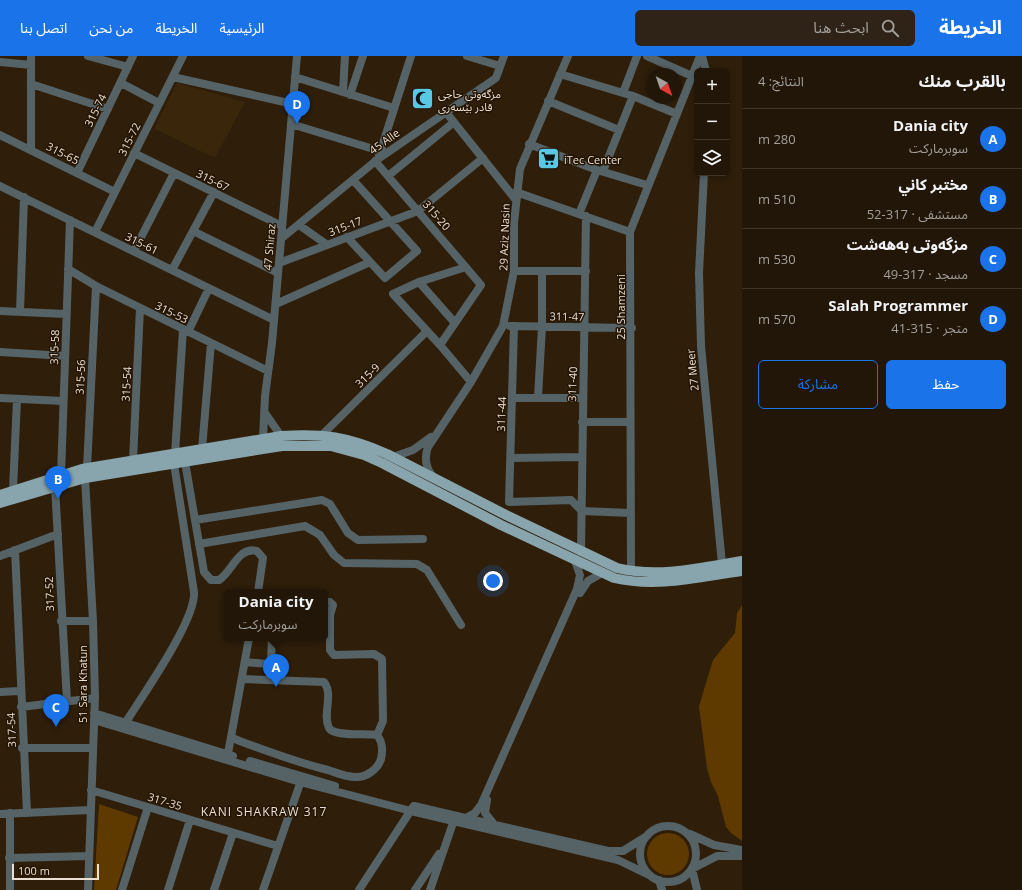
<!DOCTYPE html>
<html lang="ar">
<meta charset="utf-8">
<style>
:root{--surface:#221608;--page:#2e2316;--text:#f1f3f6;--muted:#a29f9c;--line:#3f3529;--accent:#1a73e8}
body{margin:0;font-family:"Open Sans","Noto Sans Arabic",sans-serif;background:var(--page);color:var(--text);direction:rtl}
.controls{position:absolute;right:12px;top:12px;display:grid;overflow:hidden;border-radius:6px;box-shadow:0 2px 6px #0003}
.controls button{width:36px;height:36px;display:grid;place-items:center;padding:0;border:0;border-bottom:1px solid var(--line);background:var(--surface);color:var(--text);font:20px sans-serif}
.compass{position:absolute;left:646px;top:12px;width:36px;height:36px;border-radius:50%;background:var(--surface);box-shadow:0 2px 6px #0003;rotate:140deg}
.scale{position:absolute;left:12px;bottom:10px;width:87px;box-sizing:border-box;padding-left:4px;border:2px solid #eadfd3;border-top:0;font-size:11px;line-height:14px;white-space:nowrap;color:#eadfd3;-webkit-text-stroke:3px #241403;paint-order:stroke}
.you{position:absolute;left:493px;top:525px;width:14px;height:14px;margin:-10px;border:3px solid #fff;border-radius:50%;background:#1a73e8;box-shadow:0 0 0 6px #1a73e833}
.badge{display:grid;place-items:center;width:26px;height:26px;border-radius:50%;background:var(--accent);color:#fff;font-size:13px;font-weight:700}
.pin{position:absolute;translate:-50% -33px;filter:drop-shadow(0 1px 2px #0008)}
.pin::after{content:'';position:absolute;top:21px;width:14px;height:12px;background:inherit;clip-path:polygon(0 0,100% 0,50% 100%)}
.popup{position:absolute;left:224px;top:533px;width:104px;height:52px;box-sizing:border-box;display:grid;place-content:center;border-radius:6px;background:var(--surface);filter:drop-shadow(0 1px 3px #0005);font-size:13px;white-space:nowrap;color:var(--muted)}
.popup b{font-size:15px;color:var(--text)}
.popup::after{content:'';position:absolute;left:50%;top:100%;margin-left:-8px;border:8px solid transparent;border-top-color:var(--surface)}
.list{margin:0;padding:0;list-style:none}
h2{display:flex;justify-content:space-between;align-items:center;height:52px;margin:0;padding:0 16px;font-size:17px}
h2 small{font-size:13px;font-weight:400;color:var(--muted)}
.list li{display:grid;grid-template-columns:26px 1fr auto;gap:12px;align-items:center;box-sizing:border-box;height:60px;padding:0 16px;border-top:1px solid var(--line)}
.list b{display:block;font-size:15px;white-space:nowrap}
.list p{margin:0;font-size:13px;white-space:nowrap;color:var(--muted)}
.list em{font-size:13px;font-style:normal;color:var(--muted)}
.actions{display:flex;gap:8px;padding:12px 16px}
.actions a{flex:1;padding:9px 0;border:1px solid var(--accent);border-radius:6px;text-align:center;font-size:14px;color:var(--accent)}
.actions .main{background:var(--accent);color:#fff}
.icon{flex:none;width:22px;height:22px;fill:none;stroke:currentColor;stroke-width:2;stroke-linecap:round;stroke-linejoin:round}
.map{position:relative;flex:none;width:742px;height:834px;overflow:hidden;direction:ltr}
header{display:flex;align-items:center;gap:24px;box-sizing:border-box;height:56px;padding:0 20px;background:var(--accent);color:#fff}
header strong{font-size:19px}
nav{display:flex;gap:22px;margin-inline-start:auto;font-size:14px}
.search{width:280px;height:36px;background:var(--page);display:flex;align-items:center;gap:10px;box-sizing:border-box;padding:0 14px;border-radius:6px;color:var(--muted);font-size:15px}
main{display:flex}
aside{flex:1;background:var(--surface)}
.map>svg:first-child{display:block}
</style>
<header>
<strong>الخريطة</strong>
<div class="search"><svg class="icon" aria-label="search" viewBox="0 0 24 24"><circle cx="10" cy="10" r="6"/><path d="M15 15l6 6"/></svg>ابحث هنا</div>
<nav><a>الرئيسية</a><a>الخريطة</a><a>من نحن</a><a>اتصل بنا</a></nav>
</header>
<main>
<aside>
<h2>بالقرب منك<small>النتائج: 4</small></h2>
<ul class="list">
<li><span class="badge">A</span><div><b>Dania city</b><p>سوبرماركت</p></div><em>280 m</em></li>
<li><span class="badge">B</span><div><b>مختبر كاني</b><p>مستشفى · 317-52</p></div><em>510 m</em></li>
<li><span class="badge">C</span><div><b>مزگەوتی بەهەشت</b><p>مسجد · 317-49</p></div><em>530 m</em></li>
<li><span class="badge">D</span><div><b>Salah Programmer</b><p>متجر · 315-41</p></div><em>570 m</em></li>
</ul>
<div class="actions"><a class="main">حفظ</a><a>مشاركة</a></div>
</aside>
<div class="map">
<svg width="742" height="834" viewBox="0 0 742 834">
<rect width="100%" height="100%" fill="#2e1e0a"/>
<path fill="#3a260b" d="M177 27 245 46 215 102 154 73Z"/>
<path fill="#5f3a00" d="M742 549V785L731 777 726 771 718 740 711 726 707 712 699 650 713 604 735 577 737 557Z
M99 748 138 761 116 834H94Z
M647 798a21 21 0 1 1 42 0a21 21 0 1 1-42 0Z"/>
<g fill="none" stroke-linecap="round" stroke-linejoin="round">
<path stroke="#556367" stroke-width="8" d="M88 0 128 11
M467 0 500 10
M647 0 692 20
M702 0 706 15
M0 6 31 9
M560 18 633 40 677 58
M173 21 293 48
M295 21 394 52
M121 27 159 47
M31 28 108 53
M343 36 345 0
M623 37 637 0
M350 39 363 0
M548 45 619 74
M445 55 516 144
M291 68 380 95
M0 79 115 136
M529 88 597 114 647 129
M31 94V0
M134 97 282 170
M378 103 411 0
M375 105 481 229 440 289
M603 115 633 40
M77 117 133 0
M704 117 699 217 701 290 722 508
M388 120 454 66
M0 130 274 264
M516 136 630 176
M579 158 597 114
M299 169 326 188
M193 175 278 217
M95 176 183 0
M347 181 385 222 417 195 353 124
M282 182 378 103 496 22 504 0
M134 195 174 117
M279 207 418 155 483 102
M466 211 419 226 393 238 440 289 471 326
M68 213 96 230 268 315
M172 214 214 136
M514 215H586
M419 226 455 267
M276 248 370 206
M0 255 66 258
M20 256 24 141
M510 270 632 272
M514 270 509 446 571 444 582 455 631 457
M188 276 209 232
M0 296 65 300
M538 341 542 271V215
M0 342 63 345
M512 342H583
M265 357 281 380
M582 366H630
M322 379 427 275
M263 383 265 340 272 287 297 0
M202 393 211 287
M175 398 183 273
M393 401 413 394 431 381
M511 402 582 401
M133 405 140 252
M185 406 204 516 211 524H219C232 516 238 490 257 495L263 502 258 536
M87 412 96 230
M61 419 70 164
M85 422 93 565 95 642 88 834
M434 422C426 413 424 402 428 391L471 326 503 270 514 215V167L520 113 568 0
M55 430 67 645
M13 434 17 343
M195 464 322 444 330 448 348 477 358 484 423 483
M199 488 305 470 320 479 334 499 344 507 417 508 427 514 461 569
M15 494 27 757
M581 496 586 160
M0 500 58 478
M631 515 630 176 700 0
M580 537 588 525 602 517
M325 546H330L333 549 330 559V594L334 599 374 598 382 603 383 665 377 679
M61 565H93
M245 606 267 608 271 606 272 582
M0 636 20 635
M21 651 95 642
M94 657 233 700
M94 664 300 726 411 755 618 804 651 820
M126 666C143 639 196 564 194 536L174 408
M232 682C264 694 295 706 328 714 337 717 346 721 355 721 366 722 378 713 381 703 383 694 383 686 377 679 366 677 334 681 329 672 322 658 334 639 324 626L242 623
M22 692H92
M227 703 249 582
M250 705 335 730
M91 734 278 790
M487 744 485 757 493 767
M414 750 608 795H623L647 780
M10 757V834
M0 758 90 754
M466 762 475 757 481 749 577 533 580 519 575 505
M640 798a28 28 0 1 1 56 0a28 28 0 1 1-56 0Z
M690 778 714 789 742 794
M9 802 89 800
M659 824 662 834
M122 834 148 751
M168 834 190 764
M214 834 233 777
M263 834 302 722
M359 834 413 751
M415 834 439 798
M430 834 455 761
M697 834 692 813 717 800H742"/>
<path stroke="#88a4ad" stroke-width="10" d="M0 439 82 413 281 380C323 377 348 381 387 398L506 459 617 512C659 522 700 512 742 505
M0 447 85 422 282 390H331L364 399 382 407 501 469 614 522C657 532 699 521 742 515"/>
</g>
<defs>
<symbol id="mosque-square" viewBox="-11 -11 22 22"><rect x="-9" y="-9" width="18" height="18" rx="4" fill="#59c8e5" stroke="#241403"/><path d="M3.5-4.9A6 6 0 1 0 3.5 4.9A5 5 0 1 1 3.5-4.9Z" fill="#111"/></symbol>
<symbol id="supermarket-square" viewBox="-11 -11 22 22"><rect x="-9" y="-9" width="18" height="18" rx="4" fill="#59c8e5" stroke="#241403"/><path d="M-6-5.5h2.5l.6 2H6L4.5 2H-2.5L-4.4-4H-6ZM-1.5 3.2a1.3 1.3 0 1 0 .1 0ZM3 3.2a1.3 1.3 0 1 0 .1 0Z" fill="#111"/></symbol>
</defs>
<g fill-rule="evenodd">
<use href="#mosque-square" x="410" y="30" width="25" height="25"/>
<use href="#supermarket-square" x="536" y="90" width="25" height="25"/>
</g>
<g text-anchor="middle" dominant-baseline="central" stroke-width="3" stroke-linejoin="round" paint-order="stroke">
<g font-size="11" fill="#eadfd3" stroke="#241403" text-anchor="start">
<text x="438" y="37">مزگەوتی حاجی<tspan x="438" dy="13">قادر بێسەری</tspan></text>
<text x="564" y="103">iTec Center</text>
</g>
<g font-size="11" fill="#eadfd3" stroke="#241403">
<text transform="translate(95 54) rotate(-64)">315-74</text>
<text transform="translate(129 83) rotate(-63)">315-72</text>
<text transform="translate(384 85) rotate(-36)">45 Alle</text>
<text transform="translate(63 97) rotate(27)">315-65</text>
<text transform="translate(213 124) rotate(26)">315-67</text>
<text transform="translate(437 159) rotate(49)">315-20</text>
<text transform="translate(345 170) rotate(-21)">315-17</text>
<text transform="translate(504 181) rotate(-88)">29 Aziz Nasin</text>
<text transform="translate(142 187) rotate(26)">315-61</text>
<text transform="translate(269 191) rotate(-85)">47 Shiraz</text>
<text transform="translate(620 251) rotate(-90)">25 Shamzeni</text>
<text transform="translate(172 256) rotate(26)">315-53</text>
<text transform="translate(567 260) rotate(1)">311-47</text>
<text transform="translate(54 291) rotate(-88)">315-58</text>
<text transform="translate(692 314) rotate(-96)">27 Meer</text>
<text transform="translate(367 319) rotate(-45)">315-9</text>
<text transform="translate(80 321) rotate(-87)">315-56</text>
<text transform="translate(126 328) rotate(-87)">315-54</text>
<text transform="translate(572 328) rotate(-88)">311-40</text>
<text transform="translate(501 358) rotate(-88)">311-44</text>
<text transform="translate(49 538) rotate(-92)">317-52</text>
<text transform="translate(82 628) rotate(-90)">51 Sara Khatun</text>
<text transform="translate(11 674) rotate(-92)">317-54</text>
<text transform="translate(165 745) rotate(17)">317-35</text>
</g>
<g font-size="12" letter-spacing="1" fill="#eadfd3" stroke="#241403">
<text x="264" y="755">KANI SHAKRAW 317</text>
</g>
</g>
</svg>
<div class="controls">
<button>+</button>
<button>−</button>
<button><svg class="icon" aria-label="layers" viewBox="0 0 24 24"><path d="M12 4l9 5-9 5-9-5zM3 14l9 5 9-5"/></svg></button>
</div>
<svg class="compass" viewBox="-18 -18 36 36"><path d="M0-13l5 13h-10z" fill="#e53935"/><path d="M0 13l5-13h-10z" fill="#a29f9c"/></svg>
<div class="scale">100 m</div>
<div class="you"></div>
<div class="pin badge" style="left:276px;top:631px">A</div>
<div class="popup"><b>Dania city</b>سوبرماركت</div>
<div class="pin badge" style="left:58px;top:443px">B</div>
<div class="pin badge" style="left:56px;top:671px">C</div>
<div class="pin badge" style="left:297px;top:68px">D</div>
</div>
</main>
